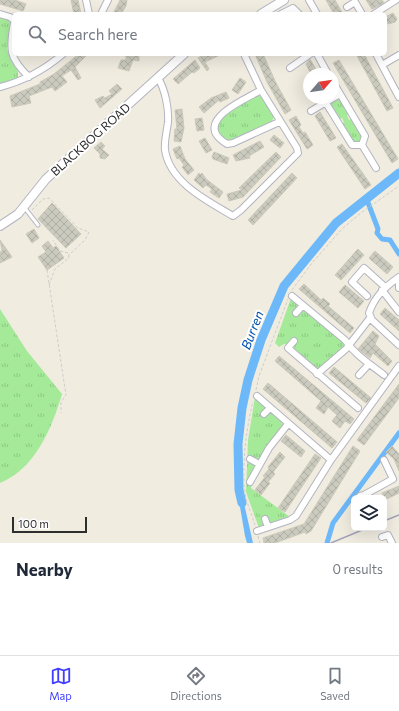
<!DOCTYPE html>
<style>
:root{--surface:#fff;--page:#f2f2f3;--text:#1f2937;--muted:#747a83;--line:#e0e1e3;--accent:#403eff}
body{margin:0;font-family:Commissioner,sans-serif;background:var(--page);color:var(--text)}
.controls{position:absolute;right:12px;bottom:12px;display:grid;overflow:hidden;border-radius:6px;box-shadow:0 4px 16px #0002}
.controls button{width:36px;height:36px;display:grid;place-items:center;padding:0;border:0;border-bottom:1px solid var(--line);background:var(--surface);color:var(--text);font:20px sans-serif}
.compass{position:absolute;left:303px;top:68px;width:36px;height:36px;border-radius:50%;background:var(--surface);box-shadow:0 4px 16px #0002;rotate:61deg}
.scale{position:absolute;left:12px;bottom:10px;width:75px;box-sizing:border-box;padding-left:4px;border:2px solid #2e2e2e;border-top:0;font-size:11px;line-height:14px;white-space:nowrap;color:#2e2e2e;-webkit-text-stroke:3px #fff;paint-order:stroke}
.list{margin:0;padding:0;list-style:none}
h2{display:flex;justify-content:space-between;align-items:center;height:52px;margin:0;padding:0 16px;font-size:17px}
h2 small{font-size:13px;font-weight:400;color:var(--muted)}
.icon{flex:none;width:22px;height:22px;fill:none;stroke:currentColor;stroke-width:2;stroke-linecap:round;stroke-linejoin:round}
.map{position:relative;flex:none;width:399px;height:543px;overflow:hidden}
.search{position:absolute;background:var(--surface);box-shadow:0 4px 16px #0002;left:12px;right:12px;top:12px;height:44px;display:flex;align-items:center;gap:10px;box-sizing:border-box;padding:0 14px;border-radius:6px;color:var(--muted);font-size:15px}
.sheet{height:112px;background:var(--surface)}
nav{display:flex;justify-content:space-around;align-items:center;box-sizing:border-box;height:56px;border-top:1px solid var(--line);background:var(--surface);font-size:11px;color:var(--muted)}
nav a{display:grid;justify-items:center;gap:2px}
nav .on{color:var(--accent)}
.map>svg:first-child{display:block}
</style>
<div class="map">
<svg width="399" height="543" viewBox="0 0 399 543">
<defs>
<pattern id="grass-tufts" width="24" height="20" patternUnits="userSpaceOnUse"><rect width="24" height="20" fill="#a5ea99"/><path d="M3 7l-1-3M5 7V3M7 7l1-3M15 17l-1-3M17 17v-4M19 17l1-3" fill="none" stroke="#8ec984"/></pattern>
<pattern id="building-cross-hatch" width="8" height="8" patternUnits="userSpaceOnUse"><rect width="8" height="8" fill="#cbcabe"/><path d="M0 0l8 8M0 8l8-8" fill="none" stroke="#afaea4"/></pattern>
</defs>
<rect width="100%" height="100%" fill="#f0ece0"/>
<path fill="url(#grass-tufts)" d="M0 17 8 19 10 23 7 49 11 61 18 71V80L0 83Z
M255 95 262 97 274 117 271 123 233 141 224 140 218 132 217 125 222 116Z
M340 99 350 113 347 115 349 120 353 118 362 135 360 142 353 143 341 124 344 122 342 118 339 120 331 107V103Z
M291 298 297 304 301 311 305 310 344 343 343 348 319 370H316L292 349 293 346 284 344 279 347 275 343Z
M0 309 27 351 62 394C52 428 35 469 0 483Z
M255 397 282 422 283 426 263 452 248 481 252 485 251 488 290 517 259 528 246 492 248 440Z"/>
<path fill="#6db8f8" d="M241 490 253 543H247L245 536 238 495V491Z"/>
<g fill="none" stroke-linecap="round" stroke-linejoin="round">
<path stroke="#6db8f8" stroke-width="5" d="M367 200 378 229 377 233 382 239 390 240 399 254
M327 543 333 523 399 433"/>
<path stroke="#6db8f8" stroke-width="9" d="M242 503 239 490 238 444 242 408 248 380 261 340 284 286 336 223 399 173"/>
</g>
<path fill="url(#building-cross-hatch)" stroke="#ccc9b9" d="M0 0H15L26 4 23 11 0 4Z
M71 0H78L81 14H74Z
M120 0H127L126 6 121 14H113Z
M326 0H335L343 14H334Z
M366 0H382L384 3 372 9Z
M393 13 397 19 395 22 388 24 385 17Z
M79 54H88L75 67 81 78 78 80 71 70 62 76 67 82 55 91 52 87 29 96 31 103 12 107 10 96 40 84V82L54 74Z
M133 54H139V61L133 60 129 71 118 68 121 60H126V56H133Z
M205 54H222L205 62 209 69 207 71 198 58Z
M255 54H263L276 83 291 110 285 114 267 82Z
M356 54H364L393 108 387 111Z
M310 59 314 66 319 74H311L306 64Z
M195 60 200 68 194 73 192 72 178 84 173 79Z
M339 60 398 159 392 163 333 63Z
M240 78 246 82 238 94 232 90Z
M117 84 122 89 100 108 95 100 103 96 105 98 112 94 109 91Z
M226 92 229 98 220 102 219 100 204 113 199 107 211 98Z
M182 109 184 128 181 142 174 141 175 129H177L175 110Z
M320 112 336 138 330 141 315 116Z
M296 116 301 125 299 127 303 133 305 132 313 145 307 149 289 120Z
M202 118 204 130 197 131 195 119Z
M274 135 284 143 280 148 270 140Z
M205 138 212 150 206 153 199 141Z
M260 141 264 147 249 156 250 158 236 161 233 155Z
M101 142 105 146 102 149 109 155 105 159 100 158V154L94 148Z
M342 144 371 185 365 189 337 147Z
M180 146 185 159 194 170 188 175 182 167 184 165 179 158 177 159 173 149Z
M214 152 229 158 227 164 213 159 212 157Z
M276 152 281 157 243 197 229 201 227 194 242 190 239 188Z
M199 173 200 175 202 173 206 179 223 192 219 198 210 192 212 189 206 185 203 188 194 180Z
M292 173 297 178 253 225 248 220Z
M52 203 81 234 66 248 38 219Z
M34 229 39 238 32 243 26 234Z
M0 240 12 257 0 263V252L2 251Z
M48 241 53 248 56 246 64 258 47 270 38 257 46 252 42 246Z
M358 249 364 255 341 280 335 275Z
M375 251 393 267 387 274 369 258Z
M304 284 321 300 323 298 330 304 328 306 354 328 350 333 299 289Z
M345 285 364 301 358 308 339 292Z
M385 308 399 320V331L380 314Z
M373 331 379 336 375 344 392 361 388 366 373 353 370 358 358 349Z
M279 356 354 419 350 424 345 421 340 428 332 421 337 415 328 407 324 414 316 408 321 401 275 361Z
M334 367 371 398 366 403 329 373Z
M268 383 337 442 332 448 263 389Z
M399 384V398L364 445 357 440Z
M286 435 305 451 301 457 281 441Z
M353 446 360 451 311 531 306 534 305 532 275 543H264L263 538 304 524Z
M392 446 399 454V471L394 459 386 452Z
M280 452 285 457 273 472 275 474 268 482 270 483 261 495 255 490 265 477 263 476 269 469 268 467Z
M315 454 321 458 285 512 278 508Z
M399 486V493L385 500 382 493Z"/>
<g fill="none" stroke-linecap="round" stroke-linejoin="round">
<defs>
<path id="lane" d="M24 207 38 225"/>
<path id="street" d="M86 0 89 14
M309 0 317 14
M347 7 355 2 362 14
M0 14 10 17 14 20
M101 14 108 0
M281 14 293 8 299 14
M374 14 396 0
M14 23C9 49 9 58 29 77
M317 54 328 74
M376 54 399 97
M382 65 399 55
M290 68 310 54
M158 78C165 89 169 109 168 122 167 131 164 141 165 150 170 183 208 201 233 216L241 210 298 153 297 148 261 90 244 54
M333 82 365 136 362 145 376 168
M0 87C24 81 44 70 63 54
M261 90C248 98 206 115 216 134 219 139 222 141 227 144L233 143 279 122
M326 103 352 145H362
M311 111 340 94
M399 277C385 287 375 296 369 313L372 320 399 345
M399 284V288
M382 290 399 312
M292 296 345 340C355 355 370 364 384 375
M367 296 352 282 364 268 385 287
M296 313 303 305
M294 341 288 348 358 408
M317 374 346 349 370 318
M359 375 369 364
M257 396 331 460
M264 414 270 408
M250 459 259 464
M250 482 269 448 288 424
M360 496 364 495 393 479 384 460
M265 519 268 527
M257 531 290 520 296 516 331 460 399 366
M382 537 388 535 392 543"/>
<path id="secondary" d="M261 14 284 0
M0 226 18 214 46 179 184 54"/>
</defs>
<use href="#lane" stroke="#b4b4c2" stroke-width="5"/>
<use href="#street" stroke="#b4b4c2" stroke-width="8"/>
<use href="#secondary" stroke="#b4b4c2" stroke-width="10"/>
<path stroke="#cdcdcd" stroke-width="1" stroke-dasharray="3 2" stroke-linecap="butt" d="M32 210 43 199 49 198 78 228 89 232 85 240 69 255
M47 270 66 395 61 402V413
M49 285 55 269 69 258 68 253 60 251 53 240
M292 290 312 263 342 229 362 212 399 186
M256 390 259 376 288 299
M244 481C243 453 247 427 253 401
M244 484 246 499 255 525
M258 536 260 543"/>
<use href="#lane" stroke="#fff" stroke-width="3"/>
<use href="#street" stroke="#fff" stroke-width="6"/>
<use href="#secondary" stroke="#fff" stroke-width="8"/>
<path stroke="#a3a2b9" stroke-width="1.5" d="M384 521 399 515
M331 543 367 528"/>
</g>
<g text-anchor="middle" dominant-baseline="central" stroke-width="4" stroke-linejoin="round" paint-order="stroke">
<g font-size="12" fill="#2e2e2e" stroke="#fff">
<text transform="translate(90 139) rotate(-42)">BLACKBOG ROAD</text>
</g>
<g font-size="13" font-style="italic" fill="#0351ad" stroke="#fff">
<text transform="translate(252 330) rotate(-69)">Burren</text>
</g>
</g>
</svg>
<div class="controls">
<button><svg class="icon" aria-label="layers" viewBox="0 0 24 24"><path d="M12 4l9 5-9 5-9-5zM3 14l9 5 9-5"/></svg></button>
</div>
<svg class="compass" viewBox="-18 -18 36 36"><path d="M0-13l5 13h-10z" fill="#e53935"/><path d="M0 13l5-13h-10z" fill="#747a83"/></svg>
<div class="scale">100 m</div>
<div class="search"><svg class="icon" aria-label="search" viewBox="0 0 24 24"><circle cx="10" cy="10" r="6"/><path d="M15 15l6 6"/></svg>Search here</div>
</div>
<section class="sheet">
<h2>Nearby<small>0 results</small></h2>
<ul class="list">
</ul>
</section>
<nav>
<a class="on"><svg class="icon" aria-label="map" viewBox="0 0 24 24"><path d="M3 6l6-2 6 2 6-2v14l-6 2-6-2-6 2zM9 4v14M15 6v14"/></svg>Map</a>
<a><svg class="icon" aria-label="directions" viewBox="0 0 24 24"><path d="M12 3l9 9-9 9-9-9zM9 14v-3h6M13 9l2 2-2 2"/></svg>Directions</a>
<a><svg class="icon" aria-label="saved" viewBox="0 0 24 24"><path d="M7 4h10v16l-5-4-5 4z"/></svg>Saved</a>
</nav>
